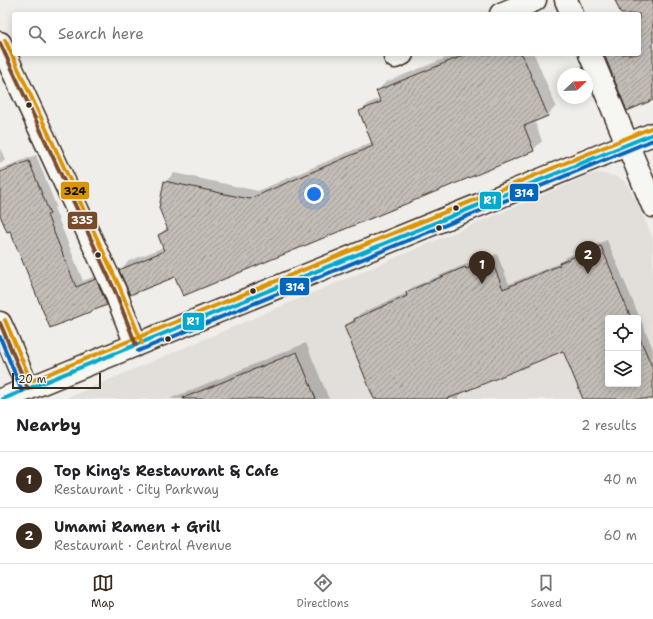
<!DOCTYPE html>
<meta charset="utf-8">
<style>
:root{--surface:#fff;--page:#f2f2f2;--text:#202124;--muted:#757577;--line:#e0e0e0;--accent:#3b2a1e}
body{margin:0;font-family:"Shantell Sans",sans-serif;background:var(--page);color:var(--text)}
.controls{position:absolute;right:12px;bottom:12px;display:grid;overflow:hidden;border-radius:4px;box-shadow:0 2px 10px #0003}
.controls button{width:36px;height:36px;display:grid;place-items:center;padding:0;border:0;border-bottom:1px solid var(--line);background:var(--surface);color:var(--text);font:20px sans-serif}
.compass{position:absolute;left:557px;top:68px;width:36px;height:36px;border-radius:50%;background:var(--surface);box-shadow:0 2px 10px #0003;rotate:67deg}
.scale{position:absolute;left:12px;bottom:10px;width:89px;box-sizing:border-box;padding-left:4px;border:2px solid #3b2a1e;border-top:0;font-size:11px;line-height:14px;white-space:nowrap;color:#3b2a1e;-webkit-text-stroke:3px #f6f6f2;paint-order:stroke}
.you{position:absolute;left:314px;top:194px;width:14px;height:14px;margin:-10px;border:3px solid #fff;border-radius:50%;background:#1a73e8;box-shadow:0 0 0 6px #1a73e833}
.badge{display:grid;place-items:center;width:26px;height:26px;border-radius:50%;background:var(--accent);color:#fff;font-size:13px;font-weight:700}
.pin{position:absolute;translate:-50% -33px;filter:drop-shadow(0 1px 2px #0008)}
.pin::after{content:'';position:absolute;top:21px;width:14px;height:12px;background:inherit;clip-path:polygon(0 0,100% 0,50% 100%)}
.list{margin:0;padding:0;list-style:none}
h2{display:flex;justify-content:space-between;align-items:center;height:52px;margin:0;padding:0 16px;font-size:17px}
h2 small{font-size:13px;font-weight:400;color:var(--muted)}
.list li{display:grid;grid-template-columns:26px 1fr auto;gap:12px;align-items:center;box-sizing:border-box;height:56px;padding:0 16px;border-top:1px solid var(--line)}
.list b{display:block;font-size:15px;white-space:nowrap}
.list p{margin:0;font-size:13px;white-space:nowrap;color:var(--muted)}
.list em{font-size:13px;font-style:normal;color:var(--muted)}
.icon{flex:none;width:22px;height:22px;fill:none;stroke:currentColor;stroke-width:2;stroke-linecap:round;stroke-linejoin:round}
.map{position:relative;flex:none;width:653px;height:399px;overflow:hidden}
.search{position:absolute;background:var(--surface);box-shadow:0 2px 10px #0003;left:12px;right:12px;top:12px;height:44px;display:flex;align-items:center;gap:10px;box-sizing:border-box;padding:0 14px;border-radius:4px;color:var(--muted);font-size:15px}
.sheet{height:164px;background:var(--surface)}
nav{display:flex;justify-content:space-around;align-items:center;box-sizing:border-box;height:56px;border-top:1px solid var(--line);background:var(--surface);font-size:11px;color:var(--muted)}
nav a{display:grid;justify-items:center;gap:2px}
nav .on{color:var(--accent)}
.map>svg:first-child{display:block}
</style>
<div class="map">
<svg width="653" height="399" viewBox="0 0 653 399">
<defs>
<pattern id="building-hatch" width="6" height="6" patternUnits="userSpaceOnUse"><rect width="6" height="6" fill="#c2bdb7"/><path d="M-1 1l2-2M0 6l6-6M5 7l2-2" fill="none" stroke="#9f9a94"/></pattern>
</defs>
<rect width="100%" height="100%" fill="#efeeea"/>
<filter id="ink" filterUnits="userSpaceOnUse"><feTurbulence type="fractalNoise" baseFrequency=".025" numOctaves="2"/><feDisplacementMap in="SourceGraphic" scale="8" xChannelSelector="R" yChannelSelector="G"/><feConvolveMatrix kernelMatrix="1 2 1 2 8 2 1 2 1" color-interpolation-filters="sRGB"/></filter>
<g filter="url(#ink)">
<path fill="#e2dfdb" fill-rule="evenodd" d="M597 173 615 176 623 180 628 186 638 203 653 239V399H64L587 176ZM608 318H638V384H608Z"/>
<path fill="#0003" fill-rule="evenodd" d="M456 54H534L556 106 548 115 534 120 542 141 533 150 175 276 120 270 129 261 164 247 159 235 168 226 165 182 174 173 258 191 372 142 360 112 369 103 380 98 377 91 386 82Z
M0 148 5 160 0 164Z
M36 155 56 206 54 208 83 281 103 273 113 297 106 304 50 327 11 230 0 213V169Z
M607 240 653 349V399H584L563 349 457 394 459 399H375L345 327 361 313 407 293 413 287 471 262 472 264 497 254 509 284 562 262 566 257ZM608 318H638V384H608Z
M306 343 329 399H169Z"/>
<path fill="url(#building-hatch)" stroke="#3b2a1e" d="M615 0H653V100L627 111 604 54H639V14H621Z
M467 54H522L548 116 524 126 534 151 183 296 175 277 130 295 119 270 164 251 158 235 168 230 159 208 164 181 249 199 373 146 359 111 381 102 376 91Z
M29 161 50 214 47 215 76 287 96 279 107 305 50 328 10 231 7 232 0 215V172Z
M601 246 631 318H608V384H638V334L653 369V399H583L563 351 447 399H374L344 326 355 321 354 319 407 296 406 292 465 267 466 269 491 259 503 289 560 265 559 263Z
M297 352 316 399H183V398Z"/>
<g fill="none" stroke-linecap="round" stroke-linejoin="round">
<defs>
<path id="minor" d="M566 0 572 14
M501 14 535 0
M0 43 115 291 136 345
M590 54 653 206
M395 57 402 54
M0 323 6 336 28 389
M3 399 653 134"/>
</defs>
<use href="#minor" stroke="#3b2a1e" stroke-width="25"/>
<use href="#minor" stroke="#f6f6f2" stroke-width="22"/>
<defs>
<path id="bus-1" d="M3 399 653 134"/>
<path id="bus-2" d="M0 337 22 391
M138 351 653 140"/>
<path id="bus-3" d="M5 40 120 288 142 343
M5 320 31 381 651 128"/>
<path id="bus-4" d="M0 43 115 291 136 345
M0 323 28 389"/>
</defs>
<use href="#bus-1" stroke="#f6f6f2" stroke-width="7"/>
<use href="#bus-2" stroke="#f6f6f2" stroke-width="7"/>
<use href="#bus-3" stroke="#f6f6f2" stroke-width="7"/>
<use href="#bus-4" stroke="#f6f6f2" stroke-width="7"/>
<use href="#bus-1" stroke="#00a9ce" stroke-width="4"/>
<use href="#bus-2" stroke="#0065bd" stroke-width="4"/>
<use href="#bus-3" stroke="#db9304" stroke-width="4"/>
<use href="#bus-4" stroke="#7a4b2a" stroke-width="4"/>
</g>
</g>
<g fill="#3b2a1e" stroke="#f6f6f2" stroke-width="1.5">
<circle cx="29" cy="105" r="3.5"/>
<circle cx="456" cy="208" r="3.5"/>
<circle cx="439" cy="228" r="3.5"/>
<circle cx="98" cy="255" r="3.5"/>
<circle cx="253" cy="291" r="3.5"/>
<circle cx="168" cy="339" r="3.5"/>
</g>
<g stroke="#f6f6f2" stroke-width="1.5">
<rect x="60" y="181" width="30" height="19" rx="4" fill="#db9304"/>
<rect x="509" y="183" width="30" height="19" rx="4" fill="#0065bd"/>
<rect x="479" y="191" width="23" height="19" rx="4" fill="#00a9ce"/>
<rect x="67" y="211" width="31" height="19" rx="4" fill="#7a4b2a"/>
<rect x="279" y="277" width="31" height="19" rx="4" fill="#0065bd"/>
<rect x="182" y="312" width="23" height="19" rx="4" fill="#00a9ce"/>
</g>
<g font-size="11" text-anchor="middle" font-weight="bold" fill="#fff">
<text x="524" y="197">314</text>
<text x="490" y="204">R1</text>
<text x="82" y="224">335</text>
<text x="295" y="291">314</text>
<text x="193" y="325">R1</text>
</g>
<g font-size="11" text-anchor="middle" font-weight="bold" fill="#111">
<text x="75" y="195">324</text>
</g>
</svg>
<div class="controls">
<button><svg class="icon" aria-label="locate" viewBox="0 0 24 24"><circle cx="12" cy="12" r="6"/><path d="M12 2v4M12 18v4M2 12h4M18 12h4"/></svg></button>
<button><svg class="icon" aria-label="layers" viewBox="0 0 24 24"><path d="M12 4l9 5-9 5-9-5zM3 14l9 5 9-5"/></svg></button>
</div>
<svg class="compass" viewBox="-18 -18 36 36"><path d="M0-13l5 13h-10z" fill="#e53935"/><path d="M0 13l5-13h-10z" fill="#757577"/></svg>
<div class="scale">20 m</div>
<div class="you"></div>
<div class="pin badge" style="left:482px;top:284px">1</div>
<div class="pin badge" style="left:588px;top:274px">2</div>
<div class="search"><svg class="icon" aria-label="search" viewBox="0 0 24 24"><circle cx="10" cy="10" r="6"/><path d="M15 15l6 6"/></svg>Search here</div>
</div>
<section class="sheet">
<h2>Nearby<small>2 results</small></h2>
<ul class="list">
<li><span class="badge">1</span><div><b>Top King's Restaurant &amp; Cafe</b><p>Restaurant · City Parkway</p></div><em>40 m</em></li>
<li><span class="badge">2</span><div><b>Umami Ramen + Grill</b><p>Restaurant · Central Avenue</p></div><em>60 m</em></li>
</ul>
</section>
<nav>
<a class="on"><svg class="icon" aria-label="map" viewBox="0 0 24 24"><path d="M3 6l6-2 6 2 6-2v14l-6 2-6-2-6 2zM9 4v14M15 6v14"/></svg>Map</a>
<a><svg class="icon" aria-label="directions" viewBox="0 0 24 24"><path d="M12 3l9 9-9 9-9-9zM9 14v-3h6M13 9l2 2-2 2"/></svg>Directions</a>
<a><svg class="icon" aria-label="saved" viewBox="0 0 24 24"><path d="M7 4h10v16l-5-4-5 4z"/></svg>Saved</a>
</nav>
